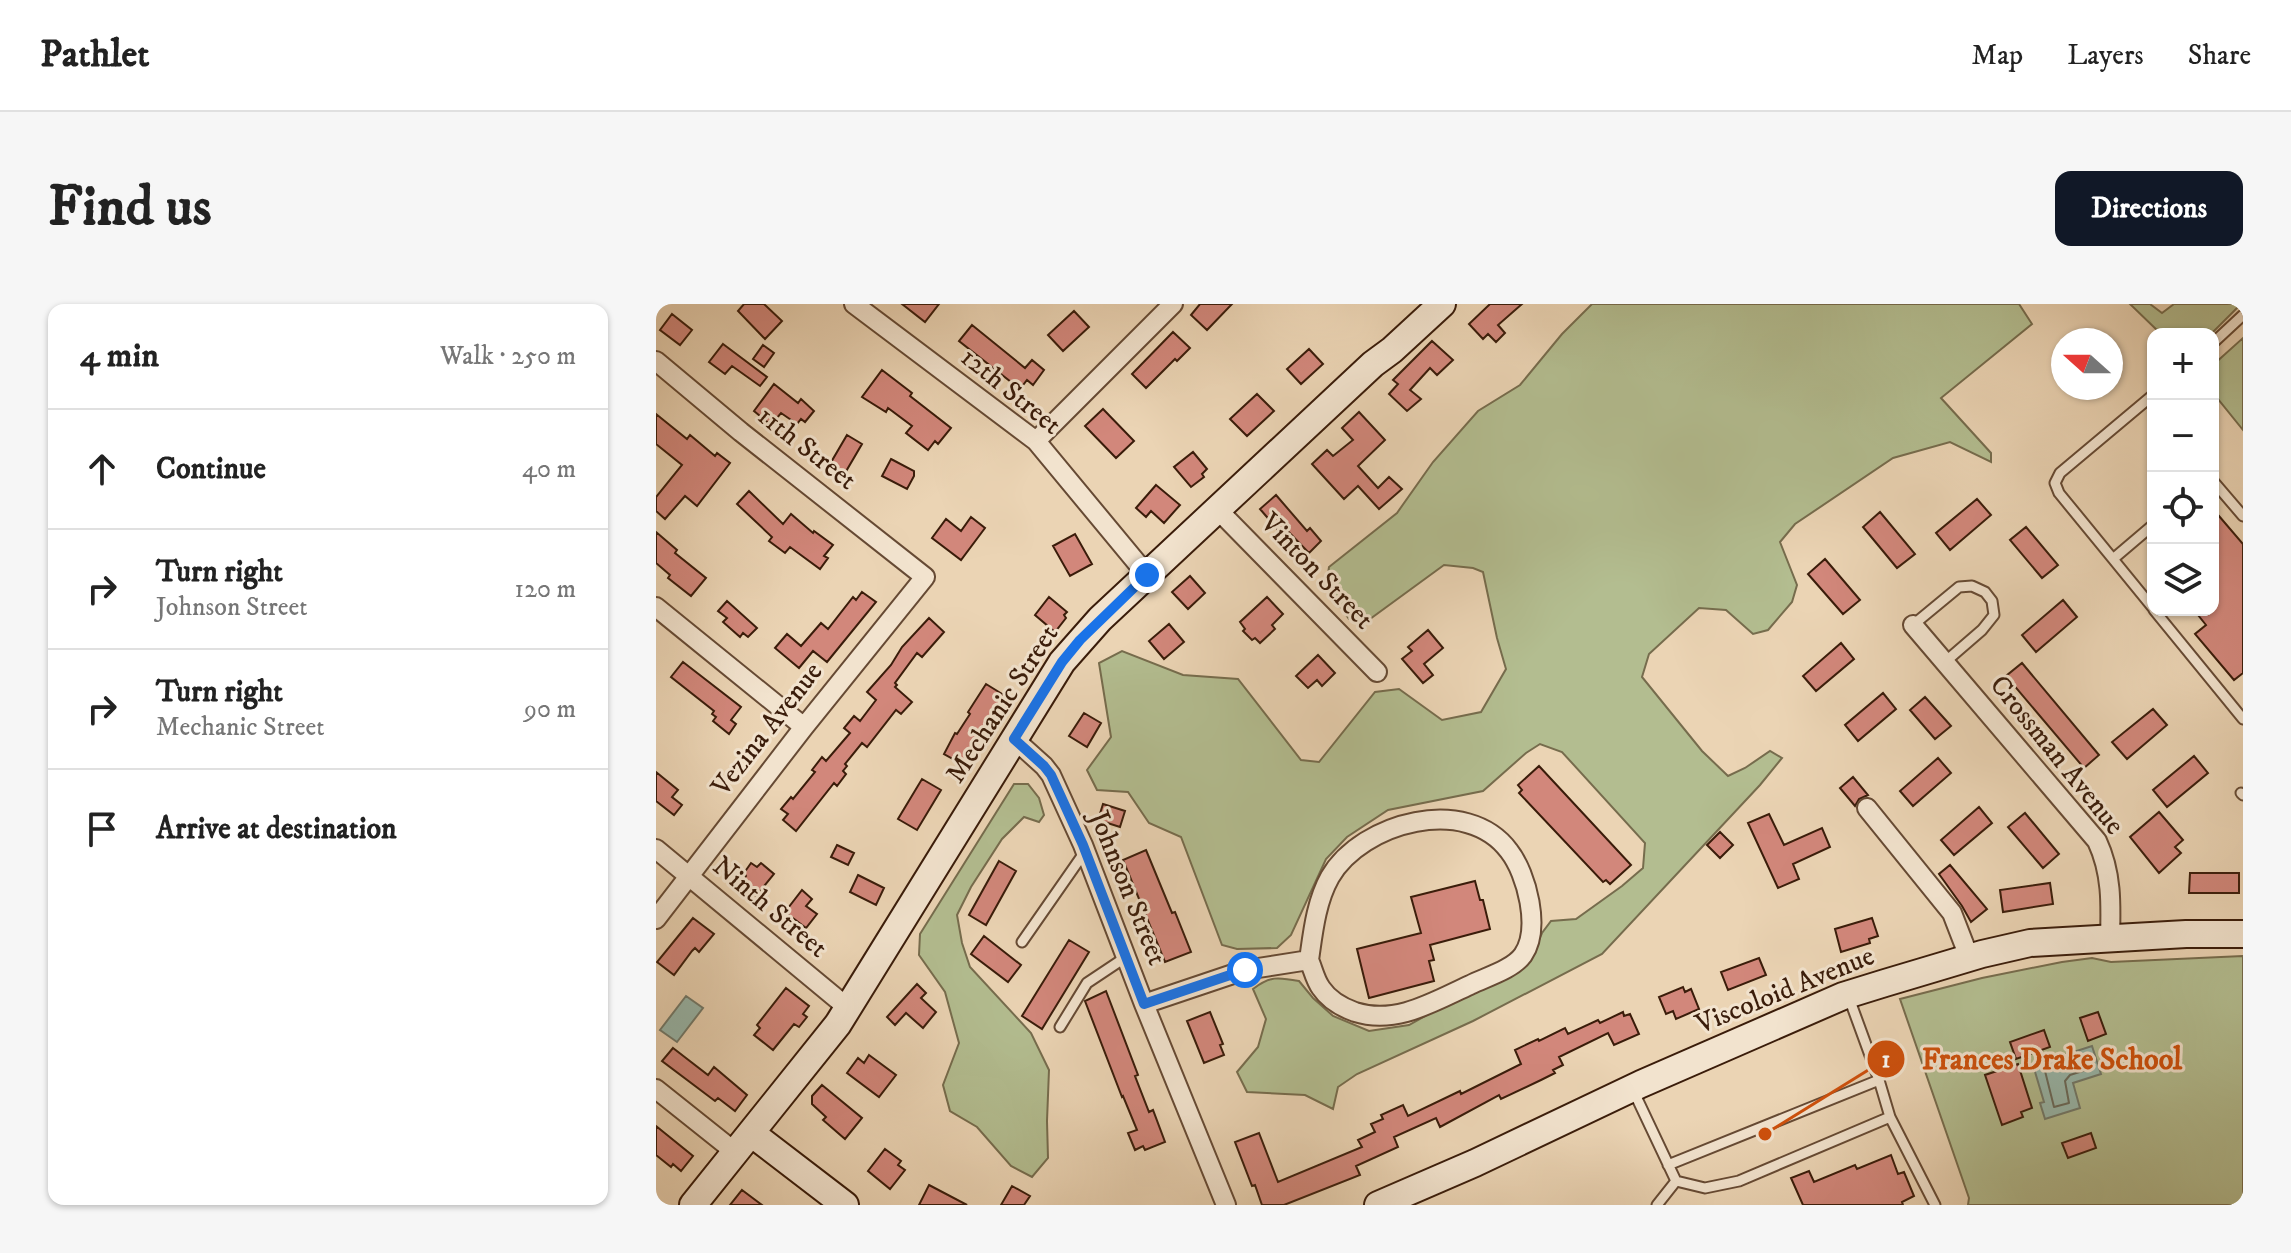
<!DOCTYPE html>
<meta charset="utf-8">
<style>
:root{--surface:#fff;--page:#f6f6f6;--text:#222;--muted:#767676;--line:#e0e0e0;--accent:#111827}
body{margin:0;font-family:"IM FELL DW Pica",serif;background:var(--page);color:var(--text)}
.controls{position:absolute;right:24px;top:24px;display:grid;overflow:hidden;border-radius:16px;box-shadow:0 2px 6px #0004}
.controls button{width:72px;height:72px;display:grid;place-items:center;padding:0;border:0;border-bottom:2px solid var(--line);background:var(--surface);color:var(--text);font:40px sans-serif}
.compass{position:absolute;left:1395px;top:24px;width:72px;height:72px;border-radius:50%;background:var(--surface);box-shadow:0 2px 6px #0004;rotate:291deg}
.stop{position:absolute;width:24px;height:24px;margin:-18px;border:6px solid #1a73e8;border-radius:50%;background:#fff}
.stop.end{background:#1a73e8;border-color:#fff;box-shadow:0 2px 8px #0008}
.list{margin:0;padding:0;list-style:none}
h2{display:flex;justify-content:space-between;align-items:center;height:104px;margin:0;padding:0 32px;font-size:34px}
h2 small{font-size:26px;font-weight:400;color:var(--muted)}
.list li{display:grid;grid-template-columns:52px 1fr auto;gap:24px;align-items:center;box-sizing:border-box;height:120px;padding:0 32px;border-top:2px solid var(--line)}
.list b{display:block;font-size:30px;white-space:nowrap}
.list p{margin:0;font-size:26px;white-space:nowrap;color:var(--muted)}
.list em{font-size:26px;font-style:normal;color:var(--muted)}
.icon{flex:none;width:44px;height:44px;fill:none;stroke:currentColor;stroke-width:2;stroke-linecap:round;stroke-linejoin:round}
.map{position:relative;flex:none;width:1587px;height:901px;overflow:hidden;border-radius:16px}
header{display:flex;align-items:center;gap:48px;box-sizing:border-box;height:112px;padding:0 40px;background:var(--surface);border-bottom:2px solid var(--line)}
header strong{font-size:38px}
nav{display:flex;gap:44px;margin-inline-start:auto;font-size:28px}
.intro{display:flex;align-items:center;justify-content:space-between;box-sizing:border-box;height:192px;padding:0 48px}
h1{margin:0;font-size:56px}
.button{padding:20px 36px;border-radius:16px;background:var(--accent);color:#fff;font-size:28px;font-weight:700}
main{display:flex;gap:48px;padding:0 48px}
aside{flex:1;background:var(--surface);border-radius:16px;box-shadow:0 2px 6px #0004}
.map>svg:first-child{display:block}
</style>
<header>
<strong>Pathlet</strong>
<nav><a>Map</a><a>Layers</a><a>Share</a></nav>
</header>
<div class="intro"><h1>Find us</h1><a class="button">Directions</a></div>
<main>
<aside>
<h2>4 min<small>Walk · 250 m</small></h2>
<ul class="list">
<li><svg class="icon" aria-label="ahead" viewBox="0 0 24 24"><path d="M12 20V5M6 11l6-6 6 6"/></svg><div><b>Continue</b></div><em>40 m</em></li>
<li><svg class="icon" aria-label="right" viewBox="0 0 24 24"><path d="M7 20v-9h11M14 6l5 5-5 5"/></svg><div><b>Turn right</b><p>Johnson Street</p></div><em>120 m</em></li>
<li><svg class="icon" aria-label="right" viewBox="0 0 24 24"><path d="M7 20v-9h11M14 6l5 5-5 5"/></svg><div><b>Turn right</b><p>Mechanic Street</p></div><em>90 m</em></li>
<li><svg class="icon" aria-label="arrive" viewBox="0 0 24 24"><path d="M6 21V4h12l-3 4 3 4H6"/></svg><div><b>Arrive at destination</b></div></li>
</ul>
</aside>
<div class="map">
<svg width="1587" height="901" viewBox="0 0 1587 901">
<rect width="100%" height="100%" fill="#ebd4b4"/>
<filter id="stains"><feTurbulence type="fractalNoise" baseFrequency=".0025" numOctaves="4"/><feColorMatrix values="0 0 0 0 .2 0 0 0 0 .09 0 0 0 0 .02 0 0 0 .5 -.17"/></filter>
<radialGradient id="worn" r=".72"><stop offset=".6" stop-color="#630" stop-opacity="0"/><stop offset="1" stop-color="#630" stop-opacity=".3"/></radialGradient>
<path fill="#b3bd90" stroke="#766c4d" stroke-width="2" d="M936 0H1363L1376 20 1285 94 1335 149V158L1294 138 1237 154 1139 220 1124 238 1141 281 1136 298 1112 326 1097 330 1070 306 1043 304 993 350 986 373 1046 447 1072 472 1089 464 1114 447 1126 454 1104 481 946 650 817 717 701 770 682 783 677 805 649 791 591 788 581 768 602 743 610 715 597 685C614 672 622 673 643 677L657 694 677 712 713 727 753 721 864 659 877 650 886 629 895 617 920 615 966 582 987 564 989 539 906 448 884 440 870 449 827 487 732 506 691 533 670 555 635 631 621 644 581 645 566 641 525 533 493 519 472 488 441 486 431 466 455 433 443 359 466 347 527 371 582 375 645 456 663 458 719 388 743 385 786 416 825 408 850 365 841 334 827 268 817 264 788 261 714 315H693L670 283 673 263 741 209 777 158 822 107 864 81 906 30Z
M1474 0H1494L1506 9 1518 0H1585L1555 30H1505Z
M1587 34V126L1557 89V61Z
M358 480H372L383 494 388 511 383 518 368 513 346 535 315 583 301 611 306 639 314 663 375 729 393 766 391 817 392 854 376 873 355 862 321 823 294 807 287 781 303 739 289 688 263 651 264 630Z
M1587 652V901H1312L1313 894 1244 695 1326 674 1406 658 1436 654 1455 658Z"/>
<path fill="#98b8ac" stroke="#727a6b" stroke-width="2" d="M30 692 47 704 21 738 4 726Z
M1436 742 1445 770 1417 779 1424 804 1389 815 1384 799 1388 798 1377 761Z"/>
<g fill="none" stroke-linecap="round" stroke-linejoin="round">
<path stroke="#696a5b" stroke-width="2" d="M1428 753 1432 756 1433 765 1414 771 1409 777 1413 799 1398 803 1389 767Z"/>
</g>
<path fill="#d2877b" stroke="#3a1c0a" stroke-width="2" d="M88 0H108L126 17 109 35 82 7Z
M246 0H283L269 18Z
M544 0H576L551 26 535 11Z
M834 0H866L842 21 849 29 840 38 832 30 827 35 813 20Z
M418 7 433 23 407 47 392 31Z
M16 10 36 26 24 41 4 26Z
M316 21 369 64 376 56 388 66 377 81 371 76 364 85 303 37Z
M517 28 534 44 521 57 519 55 490 84 476 70Z
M776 37 797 56 781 71 774 64 754 86 765 95 751 107 733 90 742 80 737 76Z
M67 40 111 73 104 82 76 62 69 70 53 58Z
M107 41 118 49 108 63 97 55Z
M653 45 667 60 645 80 631 65Z
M226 66 256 89 254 92 295 124 282 140 279 137 272 146 250 129 256 122 232 104 230 108 206 93Z
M118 80 142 99 145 95 158 107 149 118 145 115 141 120 125 109 115 121 98 107Z
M601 90 618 107 591 132 574 115Z
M447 105 478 137 460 154 429 122Z
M703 108 729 136 702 162 722 184 733 173 746 185 723 205 702 182 688 195 656 160 671 146 677 152 697 136 686 124Z
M0 110 31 135 34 131 59 152 61 149 74 159 41 202 29 192 9 215 0 207V193L26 161 0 140Z
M191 131 206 140 189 169 174 160Z
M537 148 551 165 546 170 548 173 535 183 518 163Z
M235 155 258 167V172L251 185 226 172Z
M500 181 524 201 508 219 495 207 490 213 480 204Z
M93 187 127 220 135 210 157 229 158 227 177 241 168 252 172 254 164 265 134 243 129 249 113 237 116 233 81 200Z
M620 191 651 227 654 224 665 237 653 249 628 223 623 227 604 205Z
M1321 195 1335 211 1294 246 1280 229Z
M1557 205 1587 240V369L1578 376 1539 330 1550 321 1538 306H1557Z
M1224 208 1259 250 1241 264 1207 223Z
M315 213 329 224 305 256 276 234 290 215 305 227Z
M1370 223 1402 261 1386 274 1354 236Z
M0 228 21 246 19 249 50 274 35 292 12 274 14 271 0 259Z
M419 230 436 260 414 272 397 242Z
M1169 255 1204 296 1187 310 1152 270Z
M534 272 549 289 532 305 516 288Z
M206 288 220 298 171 358 157 347 143 364 119 344 131 330 145 342 165 319 172 325 197 293 200 296Z
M393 293 411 308 408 311 410 314 399 328 379 311Z
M611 293 627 310 616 321 619 325 604 339 599 334 596 336 587 327 589 325 584 318Z
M1407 296 1421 313 1380 348 1366 331Z
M71 297 101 324 92 333 87 329 84 333 67 318 71 314 62 307Z
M273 314 288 328 266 353 261 349 239 379 241 381 239 383 256 398 245 410 240 406 211 443 206 439 189 460 191 462 187 467 190 470 181 482 178 479 140 527 127 516 132 510 125 505 135 493 137 495 159 468 156 466 166 453 170 457 194 429 188 424 198 412 204 417 220 396 211 388 235 361 246 343Z
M513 320 528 338 508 355 493 337Z
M772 326 787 344 768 360 777 371 767 379 746 355 756 347 752 343Z
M1185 339 1198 355 1160 387 1147 372Z
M662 351 679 369 666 382 661 376 652 384 640 372Z
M27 358 85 403 75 416 80 420 73 430 57 417 60 413 56 410 58 407 15 373Z
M1366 359 1443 451 1428 464 1350 372Z
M330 380 351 393 328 430 324 428 306 460 288 450 299 429 301 430 314 410 312 408Z
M1227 389 1240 405 1202 437 1189 421Z
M1269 393 1295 422 1279 435 1254 406Z
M1497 405 1511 421 1471 455 1456 438Z
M428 409 445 419 431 443 413 432Z
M1538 452 1552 469 1511 503 1497 486Z
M1282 454 1295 469 1257 502 1244 487Z
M883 462 975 561 954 580 950 576 947 578 863 489 866 486 862 481Z
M0 468 22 486 16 493 26 501 18 511 0 497Z
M1197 473 1212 491 1203 495 1199 502 1184 484Z
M266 475 285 486 261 526 242 515Z
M447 500 469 507 464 523 442 516Z
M1323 503 1336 519 1298 551 1285 536Z
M1503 508 1527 536 1519 543 1525 549 1503 569 1474 533Z
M1369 509 1403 550 1387 564 1352 523Z
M1113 510 1128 541 1166 524 1174 543 1137 560 1143 575 1122 584 1092 519Z
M1064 528 1077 541 1064 554 1051 541Z
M181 541 198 549 192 561 175 553Z
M490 546 516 609 519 608 535 648 509 658 467 556Z
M343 557 360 567 330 621 313 611Z
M95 559 101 563 105 559 118 570 100 592 84 580 90 572 88 569Z
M1294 561 1331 605 1315 618 1306 602 1283 570Z
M1534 569H1583V589H1533Z
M202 571 228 584 220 601 194 588Z
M819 577 824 596H827L834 625 774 641 778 656 773 657 778 677 713 694 701 645 765 629 755 593Z
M1394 579 1397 600 1347 608 1344 586Z
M146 586 156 595 150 602 161 610 150 624 129 608Z
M37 614 58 630 43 648 39 644 36 647 18 671 1 658Z
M1216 614 1222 632 1213 635 1214 639 1185 648 1179 625Z
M328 632 365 661 352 678 315 650Z
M413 636 433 648 386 725 366 712Z
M1103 654 1110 671 1072 686 1065 668Z
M261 680 270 689 265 694 280 708 267 724 250 709 239 721 231 713Z
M1027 683 1029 688 1035 685 1043 705 1020 715 1017 707 1010 710 1003 693Z
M130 684 153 702 147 710 151 713 143 723 138 720 117 746 98 731 104 724 101 721Z
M450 687 482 771 479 772 493 808 497 806 509 838 489 846 487 842 479 846 472 829 481 826 467 792 466 793 429 697Z
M554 708 567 740 564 741 568 751 548 759 531 717Z
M967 708 968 712 974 710 983 730 958 741 952 729 903 753 907 761 897 766 899 769 885 776 845 795 843 791 784 823 780 814 738 833 742 843 700 862 704 871 628 901H606L599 881 596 882 579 838 603 829 622 878 706 843 702 836 719 828 715 820 727 815 725 811 747 801 752 812 804 787 805 790 865 760 859 746 882 735 883 737 909 724 912 730 942 716 944 719Z
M1442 708 1450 730 1432 737 1424 714Z
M1388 726 1394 743 1360 755 1354 738Z
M17 744 52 771 58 763 91 791 79 807 62 794 59 797 6 757Z
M213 751 240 771 223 793 191 769 202 754 208 759Z
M1362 760 1376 804 1365 808 1367 813 1346 821 1329 771Z
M166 781 206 814 189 835 167 816 170 813 156 800V792Z
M0 822 37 852 25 867 17 860 15 863 0 851Z
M1435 829 1440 844 1412 854 1406 839Z
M229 845 245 857 242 861 249 866 234 885 212 867Z
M1235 851 1242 870 1248 868 1258 892 1246 898 1247 901H1147L1135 874 1153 867 1158 878 1199 861 1201 865Z
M273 881 311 901H263Z
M356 882 374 892 368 901H345Z
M86 886 106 901H74Z"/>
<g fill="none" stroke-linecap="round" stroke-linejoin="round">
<defs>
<path id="lane" d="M1557 39 1587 11
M1557 177 1587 212
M1497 221 1457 255 1497 304
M1457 255 1403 189 1399 179 1404 169 1497 91
M1498 306 1587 415
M1257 321 1303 283 1316 282 1329 288 1336 297 1338 311 1326 326 1289 358
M1585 489 1587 491
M366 638 428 549
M1193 694 1223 776 1234 813 1279 901
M404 723 431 679 470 653
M977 786 1020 877
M1012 861 1223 776
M1020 877 1049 884 1083 877 1234 813
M1001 901 1020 877"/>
<path id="street" d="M198 0 380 137 491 271
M0 57 85 128 269 273 148 423 0 615
M380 137 517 0
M562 206 721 368
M0 303 148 423
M1257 321 1441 537C1456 569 1455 600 1454 635
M358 435 388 462 395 471 427 541 488 700 570 901
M1211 504 1296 609 1313 653
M0 545 192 704
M488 700 589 666 653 656C657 665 659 676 665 684 673 696 685 703 699 708 740 721 777 698 814 681 830 673 856 666 867 651 885 625 871 570 853 547 811 490 706 518 674 573 660 598 657 628 653 656
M0 785 79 848"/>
<path id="secondary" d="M95 829 189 901
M37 901 182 720 406 358 444 315 717 60 736 46 786 0
M722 901 819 859 985 780 1187 692 1229 679 1326 650 1374 639 1530 630H1587"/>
</defs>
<use href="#lane" stroke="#664a34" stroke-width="13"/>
<use href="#street" stroke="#664a34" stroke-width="22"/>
<use href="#secondary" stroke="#3a1c0a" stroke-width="30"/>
<use href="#lane" stroke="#f2e3ce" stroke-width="9"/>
<use href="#street" stroke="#f2e3ce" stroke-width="18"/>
<use href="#secondary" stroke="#f2e3ce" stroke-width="26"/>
</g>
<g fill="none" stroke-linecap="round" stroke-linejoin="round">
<path stroke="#1a73e8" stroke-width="10" d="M491 271 424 336 406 358 358 435 388 462 395 471 427 541 488 700 589 666"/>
</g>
<g text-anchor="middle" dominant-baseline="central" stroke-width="6" stroke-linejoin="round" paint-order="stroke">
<g font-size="28" fill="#3a1c0a" stroke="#f2e3ce">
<text transform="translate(355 87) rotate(39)">12th Street</text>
<text transform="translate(151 144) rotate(38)">11th Street</text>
<text transform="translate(661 267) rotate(46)">Vinton Street</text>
<text transform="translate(346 400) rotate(-57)">Mechanic Street</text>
<text transform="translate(111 425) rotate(-52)">Vezina Avenue</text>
<text transform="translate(1401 451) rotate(51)">Crossman Avenue</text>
<text transform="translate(472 584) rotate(68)">Johnson Street</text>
<text transform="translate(114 603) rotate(40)">Ninth Street</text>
<text transform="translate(1129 686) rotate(-22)">Viscoloid Avenue</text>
</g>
</g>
<path fill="none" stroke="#ce500c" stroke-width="3" d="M1109 830L1230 755"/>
<g fill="#ce500c" stroke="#f2e3ce" stroke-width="3">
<circle cx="1109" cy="830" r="8"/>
<circle cx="1230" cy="755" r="20"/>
</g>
<g font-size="24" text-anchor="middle" font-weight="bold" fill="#fff">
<text x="1230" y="763">1</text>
</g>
<g font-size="30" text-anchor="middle" font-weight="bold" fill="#ce500c" stroke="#f2e3ce" stroke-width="6" stroke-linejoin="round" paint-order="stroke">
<text x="1396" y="765">Frances Drake School</text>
</g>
<rect width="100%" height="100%" filter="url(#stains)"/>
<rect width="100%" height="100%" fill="url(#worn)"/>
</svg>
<div class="controls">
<button>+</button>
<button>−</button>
<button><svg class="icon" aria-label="locate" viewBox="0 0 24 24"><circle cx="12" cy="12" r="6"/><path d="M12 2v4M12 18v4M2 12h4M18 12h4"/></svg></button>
<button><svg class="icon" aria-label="layers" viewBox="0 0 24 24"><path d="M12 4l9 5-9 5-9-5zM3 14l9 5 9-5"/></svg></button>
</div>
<svg class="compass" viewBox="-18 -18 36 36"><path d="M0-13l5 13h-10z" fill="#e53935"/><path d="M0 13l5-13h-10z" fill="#767676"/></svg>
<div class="stop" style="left:589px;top:666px"></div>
<div class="stop end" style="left:491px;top:271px"></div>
</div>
</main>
